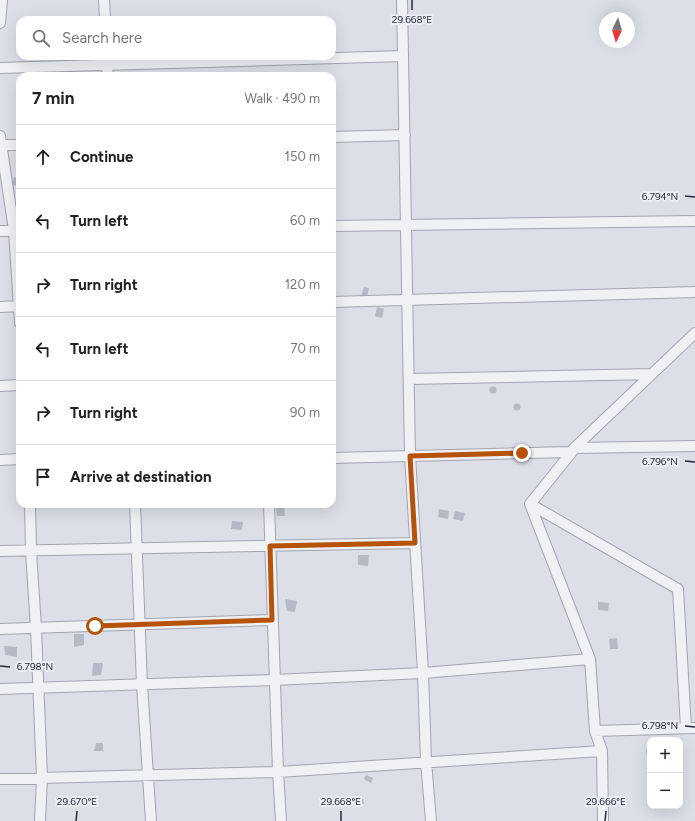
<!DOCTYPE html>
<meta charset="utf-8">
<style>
:root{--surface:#fff;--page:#f6f6f6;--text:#202124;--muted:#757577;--line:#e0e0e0}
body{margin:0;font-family:Figtree,sans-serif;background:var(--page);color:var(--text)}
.controls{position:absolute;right:12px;bottom:12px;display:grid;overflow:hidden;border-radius:8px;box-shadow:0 4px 16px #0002}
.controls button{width:36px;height:36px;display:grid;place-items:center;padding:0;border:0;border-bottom:1px solid var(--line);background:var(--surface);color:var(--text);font:20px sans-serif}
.compass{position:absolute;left:599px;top:12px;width:36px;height:36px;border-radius:50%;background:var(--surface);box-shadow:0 4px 16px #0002;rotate:185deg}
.stop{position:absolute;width:12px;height:12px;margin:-9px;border:3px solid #b45309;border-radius:50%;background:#fff}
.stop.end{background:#b45309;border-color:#fff;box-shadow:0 1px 4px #0008}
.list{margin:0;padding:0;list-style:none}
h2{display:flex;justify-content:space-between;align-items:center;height:52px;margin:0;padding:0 16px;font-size:17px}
h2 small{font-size:13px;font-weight:400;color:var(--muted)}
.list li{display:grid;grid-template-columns:26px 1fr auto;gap:12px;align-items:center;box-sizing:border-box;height:64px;padding:0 16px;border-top:1px solid var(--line)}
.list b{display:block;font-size:15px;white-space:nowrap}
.list em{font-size:13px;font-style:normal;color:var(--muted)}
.icon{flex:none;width:22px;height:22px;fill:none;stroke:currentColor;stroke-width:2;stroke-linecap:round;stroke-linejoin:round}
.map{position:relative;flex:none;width:695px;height:821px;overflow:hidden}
.search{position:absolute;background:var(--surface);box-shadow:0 4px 16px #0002;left:16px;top:16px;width:320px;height:44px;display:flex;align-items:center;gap:10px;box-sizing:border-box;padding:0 14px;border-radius:12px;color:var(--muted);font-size:15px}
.panel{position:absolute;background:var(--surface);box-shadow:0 4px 16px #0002;left:16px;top:72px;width:320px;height:436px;border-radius:12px}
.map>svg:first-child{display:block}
</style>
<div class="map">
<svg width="695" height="821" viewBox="0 0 695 821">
<rect width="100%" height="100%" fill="#dcdfe7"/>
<path fill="#b6bac7" d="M14 177 20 178 17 186 12 185Z
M364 287 369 288 367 297 361 296Z
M377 307 384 309 382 318 375 316Z
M489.5 390a3.5 3.5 0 1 1 7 0a3.5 3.5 0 1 1-7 0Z
M513.5 407a3.5 3.5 0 1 1 7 0a3.5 3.5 0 1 1-7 0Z
M284 505 285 516H277L276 506Z
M439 509 449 511 448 519 438 517Z
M455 511 465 513 463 521 453 519Z
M232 521 243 522 242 530 231 529Z
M358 555H369L368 566 358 565Z
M285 599 297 601 295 612 287 611Z
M598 602 609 603 608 611 598 610Z
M74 634H84V645L74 647Z
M617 638 618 649H610L609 639Z
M4 646 17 647V657L5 655Z
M93 663H103L101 675 92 676Z
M96 743H103V751H94Z
M650 749V760L648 761 646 750Z
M366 775 373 778 371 783 364 779Z
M357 798 363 799 364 804H357Z"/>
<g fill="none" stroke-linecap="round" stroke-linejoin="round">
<defs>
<path id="minor" d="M104 0 105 20
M402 0 410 456 423 673 426 761 431 821
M0 23 2 0
M106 56 108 76
M0 68 403 56
M0 136 14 230 20 323
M332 137 405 135
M0 145H20
M332 226 695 221
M0 231H20
M332 302 695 292
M0 307 20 306
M409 379 652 374
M0 386 20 385
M332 458 570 452 695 333
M0 460 20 459
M30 504 31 551 36 628 42 778 40 821
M135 504 142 685 151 821
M269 504 278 772 281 821
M530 504 678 589 686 728
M0 551 415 543
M0 629 272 620
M0 689 274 680 423 673 590 659
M595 731 695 728
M602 751 595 731 590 659 530 504 575 448 695 446
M0 779 278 772 602 751 603 821"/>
</defs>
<use href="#minor" stroke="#a2a5b1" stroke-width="12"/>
<use href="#minor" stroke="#eff1f5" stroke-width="10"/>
</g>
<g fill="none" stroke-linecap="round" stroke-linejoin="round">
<path stroke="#b45309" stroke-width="5" d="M95 626 272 620 270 546 415 543 410 456 522 453"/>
</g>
<path fill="none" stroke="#262b3e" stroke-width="1.5" d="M412 10V0M685 196 695 197M685 461 695 462M0 666 10 667M685 726 695 727M76 821 77 811M341 821V811M605 821 606 811"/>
<g font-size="10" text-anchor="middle" fill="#262b3e" stroke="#eceef5" stroke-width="4" stroke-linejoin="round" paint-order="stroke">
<text x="412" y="23">29.668°E</text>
<text x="660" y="200">6.794°N</text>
<text x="660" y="465">6.796°N</text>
<text x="35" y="670">6.798°N</text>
<text x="660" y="729">6.798°N</text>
<text x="77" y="805">29.670°E</text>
<text x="341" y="805">29.668°E</text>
<text x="606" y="805">29.666°E</text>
</g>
</svg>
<div class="controls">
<button>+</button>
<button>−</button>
</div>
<svg class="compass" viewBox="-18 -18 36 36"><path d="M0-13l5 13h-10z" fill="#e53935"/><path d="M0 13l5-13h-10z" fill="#757577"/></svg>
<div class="stop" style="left:95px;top:626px"></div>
<div class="stop end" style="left:522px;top:453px"></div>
<div class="search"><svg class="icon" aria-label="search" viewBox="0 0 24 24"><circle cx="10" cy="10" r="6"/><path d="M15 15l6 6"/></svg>Search here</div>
<section class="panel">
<h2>7 min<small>Walk · 490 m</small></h2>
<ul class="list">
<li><svg class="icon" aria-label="ahead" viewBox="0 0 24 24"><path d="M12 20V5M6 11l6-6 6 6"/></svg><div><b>Continue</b></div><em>150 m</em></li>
<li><svg class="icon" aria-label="left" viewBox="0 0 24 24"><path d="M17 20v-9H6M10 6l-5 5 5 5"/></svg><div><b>Turn left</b></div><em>60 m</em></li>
<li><svg class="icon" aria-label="right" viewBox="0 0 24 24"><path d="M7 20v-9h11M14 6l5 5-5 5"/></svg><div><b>Turn right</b></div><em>120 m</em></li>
<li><svg class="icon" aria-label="left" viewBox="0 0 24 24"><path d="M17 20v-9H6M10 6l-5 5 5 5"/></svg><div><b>Turn left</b></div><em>70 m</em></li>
<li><svg class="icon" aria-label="right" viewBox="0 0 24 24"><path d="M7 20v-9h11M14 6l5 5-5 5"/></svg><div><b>Turn right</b></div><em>90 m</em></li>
<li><svg class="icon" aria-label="arrive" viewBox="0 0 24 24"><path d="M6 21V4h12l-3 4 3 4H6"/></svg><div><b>Arrive at destination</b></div></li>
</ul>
</section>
</div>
